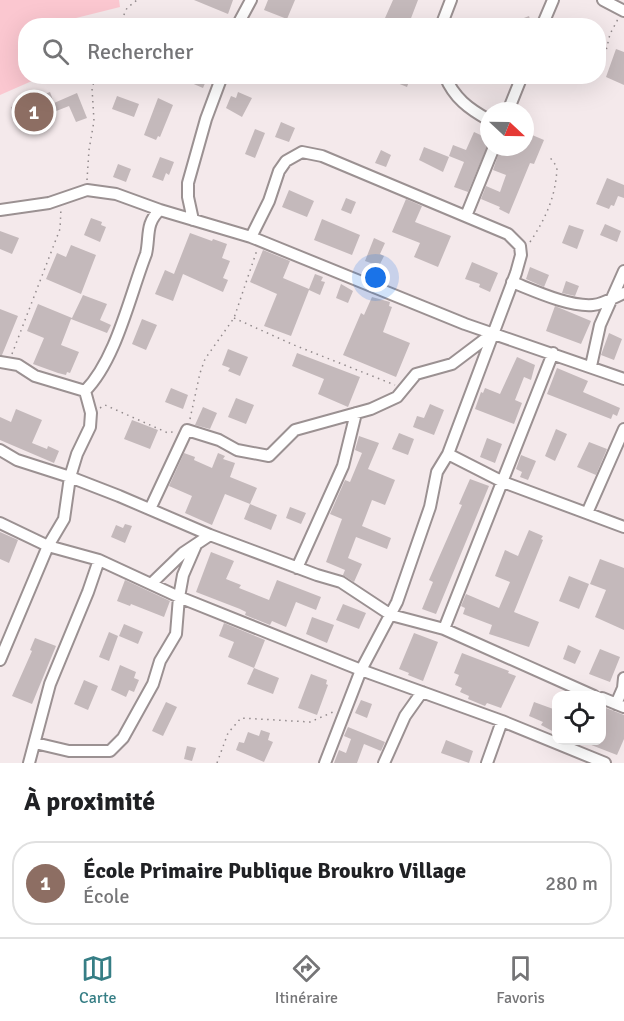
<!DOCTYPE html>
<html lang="fr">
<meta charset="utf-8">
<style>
:root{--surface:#fff;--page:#f6f6f6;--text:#202124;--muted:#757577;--line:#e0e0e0;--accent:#367e85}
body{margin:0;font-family:Signika,sans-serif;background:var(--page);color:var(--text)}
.controls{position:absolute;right:18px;bottom:18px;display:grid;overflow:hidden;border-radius:12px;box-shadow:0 6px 24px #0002}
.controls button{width:54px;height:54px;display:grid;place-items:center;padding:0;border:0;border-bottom:2px solid var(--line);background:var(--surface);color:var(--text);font:30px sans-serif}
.compass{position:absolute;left:480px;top:102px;width:54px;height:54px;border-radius:50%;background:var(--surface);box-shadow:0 6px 24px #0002;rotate:112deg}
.you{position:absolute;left:376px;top:278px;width:21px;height:21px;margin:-15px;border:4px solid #fff;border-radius:50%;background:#1a73e8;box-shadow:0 0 0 9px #1a73e833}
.badge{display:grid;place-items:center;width:39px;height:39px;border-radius:50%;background:var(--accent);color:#fff;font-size:20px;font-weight:700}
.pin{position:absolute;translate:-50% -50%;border:3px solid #fff;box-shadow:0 2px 6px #0006}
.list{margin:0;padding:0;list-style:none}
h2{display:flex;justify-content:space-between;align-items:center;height:78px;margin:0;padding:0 24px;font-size:26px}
h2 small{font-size:20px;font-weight:400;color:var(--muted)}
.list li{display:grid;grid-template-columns:39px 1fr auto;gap:18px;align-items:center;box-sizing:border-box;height:84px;margin:0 12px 12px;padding:0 12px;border:2px solid var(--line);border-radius:24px}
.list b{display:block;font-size:22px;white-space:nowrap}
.list p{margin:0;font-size:20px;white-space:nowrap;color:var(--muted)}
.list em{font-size:20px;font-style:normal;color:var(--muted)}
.icon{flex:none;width:33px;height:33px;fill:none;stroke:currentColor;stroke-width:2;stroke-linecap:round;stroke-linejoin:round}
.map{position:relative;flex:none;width:624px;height:763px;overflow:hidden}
.search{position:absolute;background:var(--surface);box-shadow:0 6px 24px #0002;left:18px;right:18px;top:18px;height:66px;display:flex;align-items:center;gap:15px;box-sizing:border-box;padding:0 21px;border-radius:24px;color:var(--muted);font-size:22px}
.sheet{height:174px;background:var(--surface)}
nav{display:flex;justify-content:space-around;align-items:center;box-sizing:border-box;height:84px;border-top:2px solid var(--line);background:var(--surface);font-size:16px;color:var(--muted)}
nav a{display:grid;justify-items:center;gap:3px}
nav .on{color:var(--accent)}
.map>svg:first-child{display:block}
</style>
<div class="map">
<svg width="624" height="763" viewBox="0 0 624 763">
<rect width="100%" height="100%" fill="#f4e9eb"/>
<path fill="#fbc7d0" d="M0 0H119L120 7 64 21V25L26 26V76L41 77 0 95Z"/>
<path fill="#c4b9bb" d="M194 0H233L228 14Z
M268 0H295L287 19 264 10Z
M393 0H418L408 26H402L385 18Z
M529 16 532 26H506V25Z
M93 18 94 26H71V22Z
M616 49 624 52V85L606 77Z
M175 76H208L203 88Z
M380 76H411L407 87Z
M50 92 54 103 77 93 87 118 76 122 69 106 18 126 11 107Z
M238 92 252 98 242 117 226 108 231 96 236 98Z
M117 96 139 104 134 117 112 109Z
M158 98 173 105 160 137 158 136 156 140 144 135Z
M281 122 295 128 289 142 275 137Z
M255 129 265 133 255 158 245 154Z
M474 132 485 137 484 140 489 142 468 192 454 187 464 162 449 156 453 145 466 150Z
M525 132 544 140 534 164 530 163 509 214 499 209 500 207 481 199 486 186 500 192 506 175 493 170 501 147H525Z
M424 147 449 157 443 172 419 160Z
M381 150 391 155 386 167 375 163Z
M160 157 174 162 169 175 166 173 163 181 152 177Z
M118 164 131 169 126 182 113 177Z
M607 178 624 185V198L618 196 614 206 611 205 609 209 596 204Z
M289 190 314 201 307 217 282 207Z
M346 198 356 202 351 214 341 210Z
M406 199 422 206 415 222 451 236 438 267 414 257 420 243 392 232Z
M91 218 102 222 101 225 106 227 100 242 84 235Z
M322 219 360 235 352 255 314 240Z
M605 224 621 231 617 242 600 235Z
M569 225 584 230 577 249 562 243Z
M0 231 19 238 12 254 0 249Z
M190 233 212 241 213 239 227 244 222 258 230 261 223 278 228 280 223 292 183 274 173 301 155 294 165 270 174 274Z
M374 238 385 243 380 254 384 256 379 266 365 261Z
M71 245 96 255 81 294 46 279 57 253 66 257Z
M263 250 290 261 283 278 309 289 315 274 323 277 321 281 325 282 320 295 309 290 291 336 264 326 277 294 250 282Z
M472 262 498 273 490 292 479 287 480 284 465 279Z
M530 267 549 275 544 287 526 279Z
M566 281 579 286 575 296 562 293Z
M341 284 353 291 348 303 336 298Z
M83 295 107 304 100 320 111 325 107 333 71 319 61 345 79 352 70 373 67 372 66 375 58 373 33 364 44 338 27 331 38 304 72 318Z
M372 297 390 302 389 306 392 307 383 332 410 343 396 377 343 355 361 313 364 315Z
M555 306 591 321 581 344 546 331Z
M0 309 18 316 2 355H0Z
M142 319 157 325 146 350 132 344Z
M609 333 622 339 614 360 601 355Z
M228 349 248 357 240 376 228 371 230 368 222 365Z
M297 353 360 377 348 407 318 394 324 379 292 366Z
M517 357 535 365 531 380 524 377 515 400 522 403 514 424 475 409 481 392 483 393 485 388 500 394Z
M557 368 588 381 583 392 620 408 617 416 613 414 611 419 547 394Z
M171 388 188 395 183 409 165 402Z
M236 398 254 405 246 424 228 417Z
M430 404 444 410 434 435 413 427 417 416 424 418Z
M203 407 217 413 210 429 195 425Z
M16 409 42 420 32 443 47 449 48 446 59 451 54 463 0 440V417L11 422Z
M132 420 158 430 150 449 124 439Z
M556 429 567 434 555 461 545 456Z
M399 433 414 439 408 455 392 449Z
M359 436 379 443 368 469 395 480 385 505 372 500 362 526 391 538 387 549 356 537 348 558 362 564 354 582 343 575 345 570 326 562 342 519 330 514 345 480 350 482 362 453 355 450Z
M487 438 502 444 495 463 480 457Z
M589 442 607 449 596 475 577 467Z
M184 453 195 457 194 460 212 468 218 453 225 456 223 459 235 463 230 477 257 488 250 504 277 515 271 530 244 519 250 504 225 494 212 525 185 513 192 496 169 486Z
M521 455 536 461 528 480 520 477 522 472 516 469Z
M470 479 489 486 436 614 422 609 433 582 429 580 462 505 459 504Z
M290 507 306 513 301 524 286 518Z
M125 524 132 526 125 543 111 537 116 525 123 528Z
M529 530 543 536 541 539 543 540 514 612 539 622 529 647 489 634 492 625 463 614 465 608 461 606 466 594 499 608 510 582 495 576 505 550 518 556Z
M0 532 18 540 9 563 0 559Z
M211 552 234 561 226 579 241 585 239 588 269 600 277 580 321 597 316 610 296 602 286 627 272 621 270 625 245 615 246 612 240 609 196 592Z
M600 559 624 568V630L595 617 606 590 590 584Z
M569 576 589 584 579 609 559 601Z
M125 580 170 601 164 617 131 604 130 606 117 601Z
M343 604 366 613 359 629 336 620Z
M312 617 334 625 327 643 306 634Z
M224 623 265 640 254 668 228 657 234 642 219 636Z
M124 624 143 632 138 644 119 636Z
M109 632 118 636 109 661 99 657Z
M414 633 438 642 423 681 408 675 409 673 399 669Z
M35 638 56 646 32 704 12 696 32 651 30 650Z
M568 645 581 651 575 664 563 659Z
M600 649 620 657 610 682 589 674Z
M462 653 509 671 508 673 516 676 501 708 487 703 485 706 468 699 469 696 460 692 462 688 455 685 459 675 454 673Z
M120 665 136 672 134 678 139 680 134 692 129 690 126 697 111 690Z
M254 668 279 678 273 694 247 684Z
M311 674 327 680 326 684 328 685 317 715 298 708Z
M84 680 98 686 88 710 74 704Z
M361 700 372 704 367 718 355 713Z
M166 702 177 707 163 736 152 731Z
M534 702 556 710V733L541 725 543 722 529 716Z
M606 708 624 715V739L617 755 581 741H602V719Z
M348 727 385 742 381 751 364 744 357 763H334L339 750 346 753 351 739 344 736Z
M261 730 270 733 268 740 273 742 264 762 236 750 239 742 244 743 248 732 259 736Z
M446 740 473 751 469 763 441 753Z
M187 746 196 748 192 761 184 759Z"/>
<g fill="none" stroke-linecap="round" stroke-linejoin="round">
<defs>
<path id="street" d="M603 0 624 11
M237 26 251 0
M441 26 451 0
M542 26 553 0
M445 76C454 98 469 109 489 120
M508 111 522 76
M0 210 49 203 87 190 116 194 160 210 251 237 465 324 624 379
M466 216 494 147
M193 220 188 197V183L206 119 222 76
M251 237 269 201 279 171 286 161 302 152 322 156 508 234 520 246 521 255 516 273 448 454 437 472 430 507 397 602 361 670 325 763
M512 282C535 291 569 307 593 305 603 304 615 297 624 293
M0 362 18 365 35 376 85 391
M591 366 600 325 624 271
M0 450 17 460 70 477 119 496 210 535 317 575 341 582 391 615 444 629 594 696
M448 454 503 482 624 527
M150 509 187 430 219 440 237 450 269 456 295 430 371 409 397 397 416 374 452 364 493 333
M587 513 624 429
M0 523 48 546 99 560 179 597 361 670 502 721 605 763
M297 568 343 466 356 413
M152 583 183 553 210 535
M444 629 553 353
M0 660 48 546 64 519 70 477 77 454 90 427 91 413 85 391C116 360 130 295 146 254 150 237 145 223 160 210
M602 698 624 707
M616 704 623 688 624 678
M35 743 69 751H110L123 738 153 684 160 661 176 634 179 597 183 575 196 545
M29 763 50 684 88 592 99 560
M384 763 405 716 422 692
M487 763 502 721"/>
</defs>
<use href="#street" stroke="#9b9192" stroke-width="14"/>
<path stroke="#928a8c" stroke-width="1.5" stroke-dasharray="1.5 4.5" stroke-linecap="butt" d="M119 26 127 8 137 0
M605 55 610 34 618 19
M87 180 89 150 94 121 92 88 96 76
M530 242C546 218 556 196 557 167L549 156
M234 318 294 345 395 385
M12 354 60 229 61 208
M100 408 105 405 168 433 176 431
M190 419 200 373 205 359 234 318 257 250
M217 763 228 733 241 718 310 722 333 712"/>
<use href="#street" stroke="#fff" stroke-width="10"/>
</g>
</svg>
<div class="controls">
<button><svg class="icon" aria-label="locate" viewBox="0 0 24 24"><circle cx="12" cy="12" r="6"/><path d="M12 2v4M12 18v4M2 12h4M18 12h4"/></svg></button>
</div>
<svg class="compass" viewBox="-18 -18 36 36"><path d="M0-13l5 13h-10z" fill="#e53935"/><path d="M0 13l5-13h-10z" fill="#757577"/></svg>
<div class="you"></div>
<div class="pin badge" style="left:34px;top:112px;background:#8d6e63">1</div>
<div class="search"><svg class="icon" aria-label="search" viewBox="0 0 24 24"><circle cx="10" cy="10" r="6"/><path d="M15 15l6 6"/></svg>Rechercher</div>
</div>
<section class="sheet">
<h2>À proximité<small></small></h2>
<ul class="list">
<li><span class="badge" style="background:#8d6e63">1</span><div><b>École Primaire Publique Broukro Village</b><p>École</p></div><em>280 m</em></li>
</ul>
</section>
<nav>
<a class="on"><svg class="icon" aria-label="map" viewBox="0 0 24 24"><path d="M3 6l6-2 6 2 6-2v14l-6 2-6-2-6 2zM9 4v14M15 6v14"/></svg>Carte</a>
<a><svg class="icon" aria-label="directions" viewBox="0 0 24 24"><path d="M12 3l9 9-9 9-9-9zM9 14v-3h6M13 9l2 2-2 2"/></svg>Itinéraire</a>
<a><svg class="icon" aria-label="saved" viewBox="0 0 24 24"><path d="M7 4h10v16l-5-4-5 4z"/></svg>Favoris</a>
</nav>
